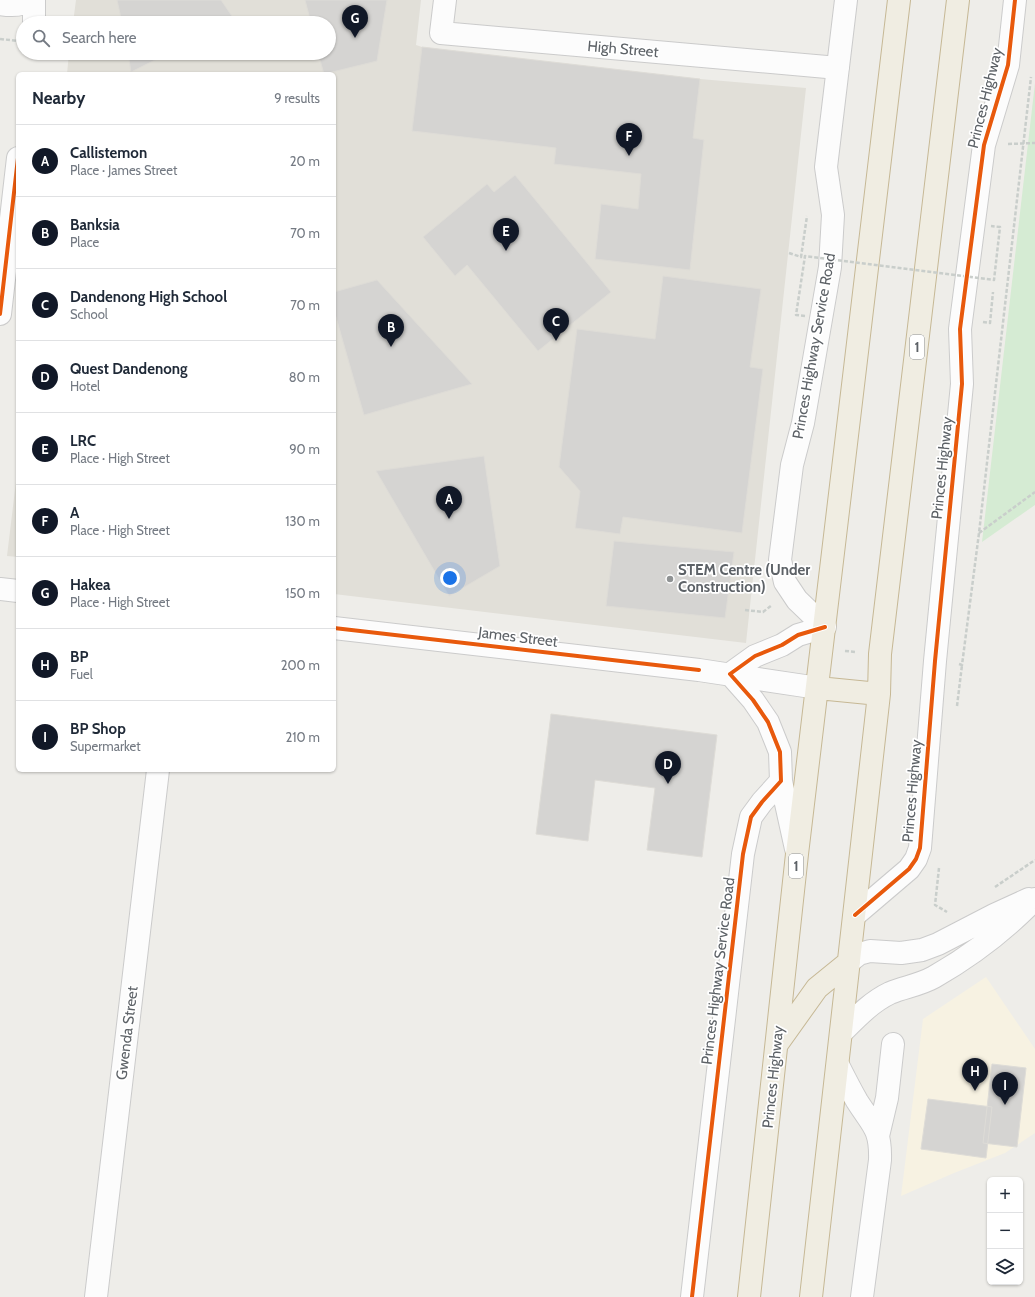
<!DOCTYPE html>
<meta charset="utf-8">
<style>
:root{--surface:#fff;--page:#f2f2f3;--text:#1f2937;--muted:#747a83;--line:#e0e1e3;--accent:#111827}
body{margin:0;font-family:Cabin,sans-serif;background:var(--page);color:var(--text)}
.controls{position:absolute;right:12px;bottom:12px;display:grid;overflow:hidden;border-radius:6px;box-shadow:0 1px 3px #0004}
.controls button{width:36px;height:36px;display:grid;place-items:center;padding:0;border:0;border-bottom:1px solid var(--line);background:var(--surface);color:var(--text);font:20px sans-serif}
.you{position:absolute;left:450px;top:578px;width:14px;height:14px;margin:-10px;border:3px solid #fff;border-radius:50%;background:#1a73e8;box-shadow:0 0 0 6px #1a73e833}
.badge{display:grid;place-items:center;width:26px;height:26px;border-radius:50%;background:var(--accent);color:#fff;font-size:13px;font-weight:700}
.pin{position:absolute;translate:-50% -33px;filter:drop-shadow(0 1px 2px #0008)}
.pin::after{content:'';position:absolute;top:21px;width:14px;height:12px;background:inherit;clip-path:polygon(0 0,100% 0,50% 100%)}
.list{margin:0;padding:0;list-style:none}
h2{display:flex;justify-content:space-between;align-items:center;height:52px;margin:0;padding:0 16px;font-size:17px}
h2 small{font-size:13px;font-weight:400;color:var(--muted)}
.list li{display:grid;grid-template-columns:26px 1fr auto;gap:12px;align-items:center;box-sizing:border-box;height:72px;padding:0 16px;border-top:1px solid var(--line)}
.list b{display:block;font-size:15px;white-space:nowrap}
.list p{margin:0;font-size:13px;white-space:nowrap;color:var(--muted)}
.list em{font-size:13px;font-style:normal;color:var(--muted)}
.icon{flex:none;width:22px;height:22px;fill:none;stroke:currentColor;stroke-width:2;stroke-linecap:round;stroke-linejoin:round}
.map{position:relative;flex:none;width:1035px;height:1297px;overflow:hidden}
.search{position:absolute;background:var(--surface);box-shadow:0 1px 3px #0004;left:16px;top:16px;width:320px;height:44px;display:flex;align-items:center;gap:10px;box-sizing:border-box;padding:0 14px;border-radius:22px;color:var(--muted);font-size:15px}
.panel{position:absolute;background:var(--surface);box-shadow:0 1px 3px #0004;left:16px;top:72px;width:320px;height:700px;border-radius:6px}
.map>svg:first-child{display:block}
</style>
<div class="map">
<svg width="1035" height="1297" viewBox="0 0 1035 1297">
<rect width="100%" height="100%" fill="#eeede9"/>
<path fill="#f7f2e2" d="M986 977 1035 1049V1133L1005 1153 954 1173 901 1196 923 1019Z"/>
<path fill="#e1dfd8" d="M76 0H421L416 45 422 47 700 79 806 88 746 643 334 594V74H67L69 53H329V23H73Z
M18 465V557L7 556Z"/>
<path fill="#d5ebd3" d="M1035 83V505L982 542Z"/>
<path fill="#d5d4d2" stroke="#dedcd7" d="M117 0H221L234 19 227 23H122Z
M305 0H387L377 61 324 74 318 53H329V23H311Z
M422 47 700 79 693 138 704 140 690 270 595 259 601 204 638 209 641 174 554 164 556 148 412 131Z
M128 53H169L131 72Z
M515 175 611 292 538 351 467 265 455 276 423 237 487 184 494 192Z
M663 276 761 289 750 367 763 369 742 533 623 517 620 534 575 528 580 491 559 467 577 329 655 339Z
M377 280 472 384 364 415 334 310V292Z
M484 456 500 566 449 596 376 471Z
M614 541 734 552 725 618 606 606Z
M551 714 717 735 702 857 647 850 655 788 595 780 588 841 536 834Z
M992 1064 1026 1068 1017 1147 983 1143Z
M928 1099 992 1107 986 1158 921 1149Z"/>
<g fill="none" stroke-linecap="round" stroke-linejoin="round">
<defs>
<path id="minor" d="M445 0 441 33 838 68
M0 4C12 6 22 6 32 0
M34 23V0
M0 314 18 158
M0 589 18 591
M825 627 797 600 785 582 780 560 792 465 803 423 830 267 833 215 826 167 846 0
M334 628 699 670 818 688
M781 781 796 849
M855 915 909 869 916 859 920 848 935 661 962 384 960 329 984 145 1008 65 1015 0
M849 962 859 954 870 951 901 953 922 950 938 944 994 915 1029 899
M841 1033C856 1018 871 1002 890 993 904 987 920 985 934 977 971 956 1005 930 1035 899
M838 1065C844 1077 850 1089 857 1101 872 1125 881 1128 880 1160L862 1297
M878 1136 887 1098 893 1044
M96 1297 158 770
M692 1297 743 854 751 817 762 802 781 781 780 752 768 722 753 700 730 674 755 656 782 645 798 635 825 627"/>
<path id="highway" d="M818 688 879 694
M777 1044 817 988 849 962
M749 1297 797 854 899 0
M811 1297 879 694 880 654 958 0"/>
</defs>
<use href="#minor" stroke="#cbcbcb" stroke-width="24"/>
<use href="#highway" stroke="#c6b895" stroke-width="24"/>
<path stroke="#c9cecb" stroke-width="2.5" stroke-dasharray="4 2" stroke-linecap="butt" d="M0 39 19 41
M1008 144 1035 143
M789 253 801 257 807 216
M983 322 990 323 993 292
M979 533 1035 492
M745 610 763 612 772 605
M845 651 856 652
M959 664 962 665 979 533 1031 77
M957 706 962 665
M939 868 935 905 947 912
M995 887 1035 860"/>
<use href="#minor" stroke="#fcfcfc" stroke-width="22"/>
<use href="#highway" stroke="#f0ede2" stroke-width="22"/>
<path stroke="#c9cecb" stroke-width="2.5" stroke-dasharray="4 2" stroke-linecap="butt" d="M805 316 796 315 805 256 994 280 1000 227 991 226"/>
<defs>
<path id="cycleway" d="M0 314 18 158
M334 628 699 670
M855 915 909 869 916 859 920 848 935 661 962 384 960 329 984 145 1008 65 1015 0
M692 1297 743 854 751 817 762 802 781 781 780 752 768 722 753 700 730 674 755 656 782 645 798 635 825 627"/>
</defs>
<use href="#cycleway" stroke="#fff" stroke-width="6"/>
<use href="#cycleway" stroke="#e8590c" stroke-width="4"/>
</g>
<circle fill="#909394" stroke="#fff" stroke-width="1.5" cx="670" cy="579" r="4"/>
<g text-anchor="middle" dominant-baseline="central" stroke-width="3.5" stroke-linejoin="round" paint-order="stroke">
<g fill="#fff" stroke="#8e9195" stroke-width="1">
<rect x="910" y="335" width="14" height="24" rx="3"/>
<rect x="789" y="854" width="14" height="24" rx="3"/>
</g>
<g font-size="14" font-weight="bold" fill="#5d6267">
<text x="917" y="347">1</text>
<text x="796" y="866">1</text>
</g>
<g font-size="15" fill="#5d6267" stroke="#fff">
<text transform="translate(623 49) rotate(5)">High Street</text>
<text transform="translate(985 98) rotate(-76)">Princes Highway</text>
<text transform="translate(814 346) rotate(-80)">Princes Highway Service Road</text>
<text transform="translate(942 468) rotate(-84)">Princes Highway</text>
<text transform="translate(518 637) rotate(7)">James Street</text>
<text transform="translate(912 791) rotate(-85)">Princes Highway</text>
<text transform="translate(718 971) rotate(-83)">Princes Highway Service Road</text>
<text transform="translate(127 1033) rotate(-83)">Gwenda Street</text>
<text transform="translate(773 1077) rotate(-84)">Princes Highway</text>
</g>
<g font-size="15" font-weight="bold" fill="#5d6267" stroke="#fff" text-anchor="start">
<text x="678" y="570">STEM Centre (Under<tspan x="678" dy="17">Construction)</tspan></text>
</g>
</g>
</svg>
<div class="controls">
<button>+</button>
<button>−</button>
<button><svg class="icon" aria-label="layers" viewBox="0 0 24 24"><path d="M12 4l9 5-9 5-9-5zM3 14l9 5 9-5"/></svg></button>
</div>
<div class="you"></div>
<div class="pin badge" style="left:449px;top:519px">A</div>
<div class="pin badge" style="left:391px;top:347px">B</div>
<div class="pin badge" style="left:556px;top:341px">C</div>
<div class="pin badge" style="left:668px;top:784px">D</div>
<div class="pin badge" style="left:506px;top:251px">E</div>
<div class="pin badge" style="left:629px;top:156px">F</div>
<div class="pin badge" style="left:355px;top:38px">G</div>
<div class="pin badge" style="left:975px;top:1091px">H</div>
<div class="pin badge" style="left:1005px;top:1105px">I</div>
<div class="search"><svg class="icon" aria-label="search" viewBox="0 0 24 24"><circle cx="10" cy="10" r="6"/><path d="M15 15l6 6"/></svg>Search here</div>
<section class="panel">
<h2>Nearby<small>9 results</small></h2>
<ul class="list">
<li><span class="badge">A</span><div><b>Callistemon</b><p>Place · James Street</p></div><em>20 m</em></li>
<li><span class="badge">B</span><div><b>Banksia</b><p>Place</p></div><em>70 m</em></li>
<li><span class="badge">C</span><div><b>Dandenong High School</b><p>School</p></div><em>70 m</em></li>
<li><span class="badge">D</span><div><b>Quest Dandenong</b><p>Hotel</p></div><em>80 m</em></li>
<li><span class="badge">E</span><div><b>LRC</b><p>Place · High Street</p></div><em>90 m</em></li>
<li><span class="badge">F</span><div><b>A</b><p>Place · High Street</p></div><em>130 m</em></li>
<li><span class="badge">G</span><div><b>Hakea</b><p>Place · High Street</p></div><em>150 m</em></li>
<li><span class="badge">H</span><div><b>BP</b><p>Fuel</p></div><em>200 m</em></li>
<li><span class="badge">I</span><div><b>BP Shop</b><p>Supermarket</p></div><em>210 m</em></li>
</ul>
</section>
</div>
